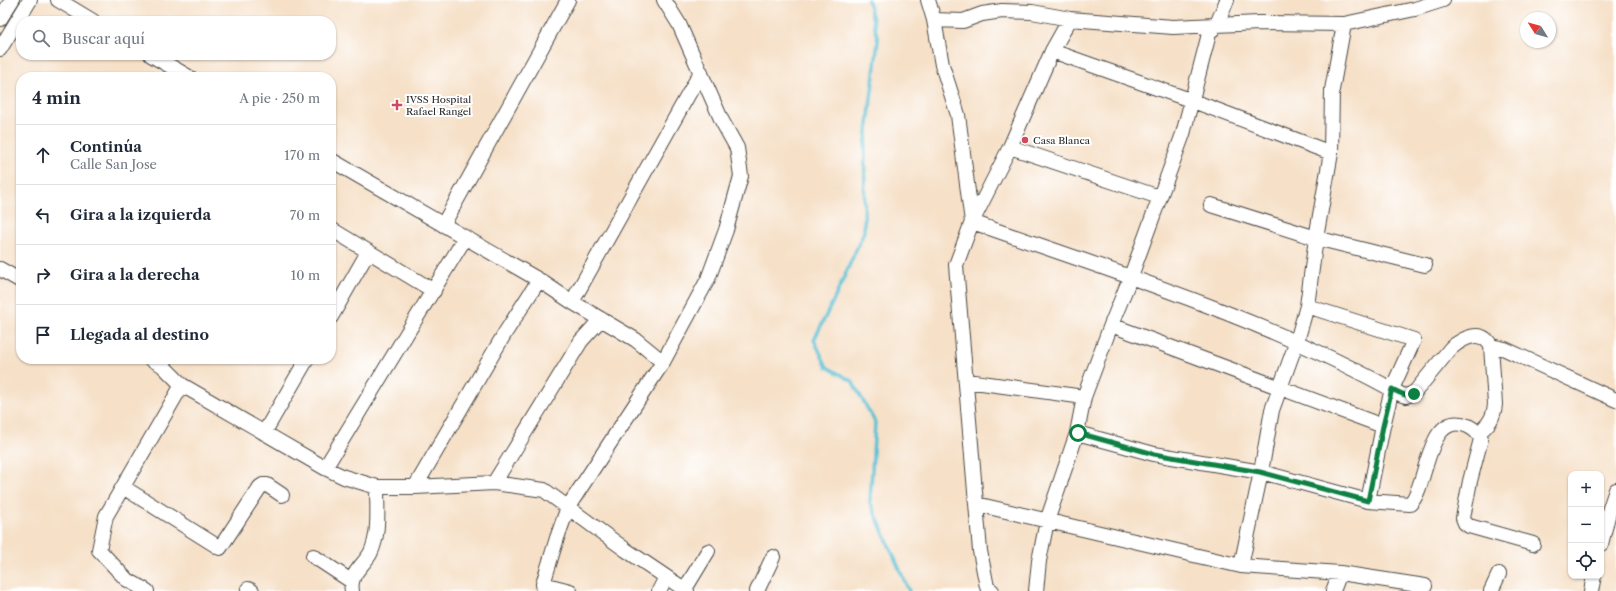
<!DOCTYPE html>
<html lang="es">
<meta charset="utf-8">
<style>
:root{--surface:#fff;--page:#f2f2f3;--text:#1f2937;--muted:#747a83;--line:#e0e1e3}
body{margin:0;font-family:"Libre Caslon Text",serif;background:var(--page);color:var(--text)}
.controls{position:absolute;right:12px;bottom:12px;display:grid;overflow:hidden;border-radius:8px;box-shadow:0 1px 3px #0004}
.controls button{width:36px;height:36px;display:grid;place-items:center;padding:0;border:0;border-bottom:1px solid var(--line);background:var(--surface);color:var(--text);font:20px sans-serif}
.compass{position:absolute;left:1520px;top:12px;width:36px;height:36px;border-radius:50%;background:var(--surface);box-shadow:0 1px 3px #0004;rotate:307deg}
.stop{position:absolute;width:12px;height:12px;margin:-9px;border:3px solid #0b8043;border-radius:50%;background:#fff}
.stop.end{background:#0b8043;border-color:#fff;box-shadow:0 1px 4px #0008}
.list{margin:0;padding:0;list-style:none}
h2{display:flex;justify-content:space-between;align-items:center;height:52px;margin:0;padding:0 16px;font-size:17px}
h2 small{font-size:13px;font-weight:400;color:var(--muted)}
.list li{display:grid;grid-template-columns:26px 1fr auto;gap:12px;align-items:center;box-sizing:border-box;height:60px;padding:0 16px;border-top:1px solid var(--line)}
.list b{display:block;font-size:15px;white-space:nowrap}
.list p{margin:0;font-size:13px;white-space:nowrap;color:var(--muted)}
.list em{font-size:13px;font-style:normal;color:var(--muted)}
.icon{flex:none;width:22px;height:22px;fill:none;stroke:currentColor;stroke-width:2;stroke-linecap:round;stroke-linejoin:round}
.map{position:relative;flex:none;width:1616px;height:591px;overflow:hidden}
.search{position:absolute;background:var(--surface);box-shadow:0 1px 3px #0004;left:16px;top:16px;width:320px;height:44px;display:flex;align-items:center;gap:10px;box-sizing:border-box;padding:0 14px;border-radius:16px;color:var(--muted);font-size:15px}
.panel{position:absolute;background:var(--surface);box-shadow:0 1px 3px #0004;left:16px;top:72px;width:320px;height:292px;border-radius:16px}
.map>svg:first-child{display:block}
</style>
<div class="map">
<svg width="1616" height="591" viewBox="0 0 1616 591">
<rect width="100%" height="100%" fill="#fff"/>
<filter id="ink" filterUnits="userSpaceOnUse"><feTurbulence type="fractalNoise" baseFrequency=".025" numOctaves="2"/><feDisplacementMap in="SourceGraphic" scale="8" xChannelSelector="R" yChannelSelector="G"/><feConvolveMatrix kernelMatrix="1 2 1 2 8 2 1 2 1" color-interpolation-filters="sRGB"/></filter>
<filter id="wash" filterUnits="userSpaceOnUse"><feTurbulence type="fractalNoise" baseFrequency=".012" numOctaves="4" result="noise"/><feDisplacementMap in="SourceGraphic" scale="16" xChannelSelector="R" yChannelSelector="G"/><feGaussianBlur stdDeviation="0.9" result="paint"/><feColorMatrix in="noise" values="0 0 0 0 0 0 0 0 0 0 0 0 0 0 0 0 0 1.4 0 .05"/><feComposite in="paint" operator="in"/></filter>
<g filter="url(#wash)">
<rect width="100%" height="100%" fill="#f6e0c7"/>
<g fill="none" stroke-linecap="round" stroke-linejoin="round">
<path stroke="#57c0d4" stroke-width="3.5" d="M868 0 878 40 865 150 864 232 837 293 814 340 827 367 852 381 875 422 870 502 909 591"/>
</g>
</g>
<g filter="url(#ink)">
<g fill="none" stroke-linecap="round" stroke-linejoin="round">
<defs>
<path id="minor" d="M58 0 93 21
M928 0 934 20 942 65 958 115 972 222 956 265 980 551 987 587 992 591
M0 19 12 0
M1070 19 1052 51 1010 147 972 222C1118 273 1267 319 1402 395L1406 396 1414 393 1451 348C1463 338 1481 328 1491 346L1495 404C1494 417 1489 425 1478 433
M934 20 963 21 982 14 1002 11 1032 12 1070 19 1173 27 1259 23 1344 24 1415 9 1443 0
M0 49 30 0
M1052 51 1193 101 1331 153
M151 55 189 77
M1010 147 1159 197
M331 160 539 280 572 302 636 340 663 362
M1211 205 1316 238 1425 265
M443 225 568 0
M331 229 434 291
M0 269 21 281
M572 302 701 72
M1307 306 1414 340 1392 389 1383 426 1368 501
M331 317 368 252
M1111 325 1383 426
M1491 346 1505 349 1616 400
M151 359 162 365 182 385 325 468 344 477 377 487H415L494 483 544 490 626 550 687 591
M967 381 1084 397
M264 433 307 359
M1077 433 1154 454 1261 472 1368 501 1410 504C1428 487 1426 409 1468 426 1474 429 1479 433 1481 439L1470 481 1463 518 1465 523 1469 526 1533 544
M325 468 465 238
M494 483 581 341 601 319
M123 487 220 548 260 487 263 485H267L282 495
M415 487 505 333 539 280
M976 504 1241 566 1340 573 1425 586
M1601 544 1610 508 1616 490
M313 556 351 581
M1241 566 1261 472 1272 410 1297 341 1307 306 1316 238 1331 153 1332 90 1344 24
M543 584 570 591
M248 589 252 591
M685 589 708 551
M147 591 126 579 99 550 106 516 182 385
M352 591C349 574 362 567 370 554 380 535 377 508 377 487
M544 591 543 584 557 538 568 507 663 362 708 279 726 230 741 176 737 148 722 121 679 24 664 0
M659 591 666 577
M757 591 773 557
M1036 591 1039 561 1047 521 1077 433 1084 397 1111 325 1131 276 1183 134 1209 34 1217 24 1227 0
M1333 591 1340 573
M1491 591 1499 574
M1591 591 1594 576"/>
</defs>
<use href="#minor" stroke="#494642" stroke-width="16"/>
<use href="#minor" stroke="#fff" stroke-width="14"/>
</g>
</g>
<g fill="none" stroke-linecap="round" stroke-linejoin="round" filter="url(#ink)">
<path stroke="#0b8043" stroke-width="5" d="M1078 433 1154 454 1260 472 1368 501 1383 426 1392 389C1400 393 1405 397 1414 394"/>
</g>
<g fill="#d1495b" stroke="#fff" stroke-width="1.5">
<path d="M395 99h4v4h4v4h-4v4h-4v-4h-4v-4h4z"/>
<circle cx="1025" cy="140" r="4"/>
</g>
<g text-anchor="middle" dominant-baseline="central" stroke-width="4" stroke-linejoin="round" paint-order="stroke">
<g font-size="10" fill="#2b2b2b" stroke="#fff" text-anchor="start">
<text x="406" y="99">IVSS Hospital<tspan x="406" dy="12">Rafael Rangel</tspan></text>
<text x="1033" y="140">Casa Blanca</text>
</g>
</g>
</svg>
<div class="controls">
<button>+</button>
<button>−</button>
<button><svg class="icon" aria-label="locate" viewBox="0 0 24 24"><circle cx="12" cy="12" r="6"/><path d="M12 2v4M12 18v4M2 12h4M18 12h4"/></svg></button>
</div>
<svg class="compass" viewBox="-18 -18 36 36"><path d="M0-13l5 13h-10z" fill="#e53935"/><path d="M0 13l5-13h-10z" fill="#747a83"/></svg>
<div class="stop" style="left:1078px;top:433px"></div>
<div class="stop end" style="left:1414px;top:394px"></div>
<div class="search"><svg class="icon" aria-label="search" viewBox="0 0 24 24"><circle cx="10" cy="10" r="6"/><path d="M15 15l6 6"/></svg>Buscar aquí</div>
<section class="panel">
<h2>4 min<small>A pie · 250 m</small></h2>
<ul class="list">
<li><svg class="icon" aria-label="ahead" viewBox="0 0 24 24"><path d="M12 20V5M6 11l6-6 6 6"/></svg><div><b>Continúa</b><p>Calle San Jose</p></div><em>170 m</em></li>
<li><svg class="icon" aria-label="left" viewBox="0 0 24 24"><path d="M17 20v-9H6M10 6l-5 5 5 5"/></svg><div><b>Gira a la izquierda</b></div><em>70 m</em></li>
<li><svg class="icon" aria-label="right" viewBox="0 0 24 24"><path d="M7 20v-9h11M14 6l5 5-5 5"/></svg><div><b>Gira a la derecha</b></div><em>10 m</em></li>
<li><svg class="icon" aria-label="arrive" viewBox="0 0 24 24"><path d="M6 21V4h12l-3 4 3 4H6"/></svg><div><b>Llegada al destino</b></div></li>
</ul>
</section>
</div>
